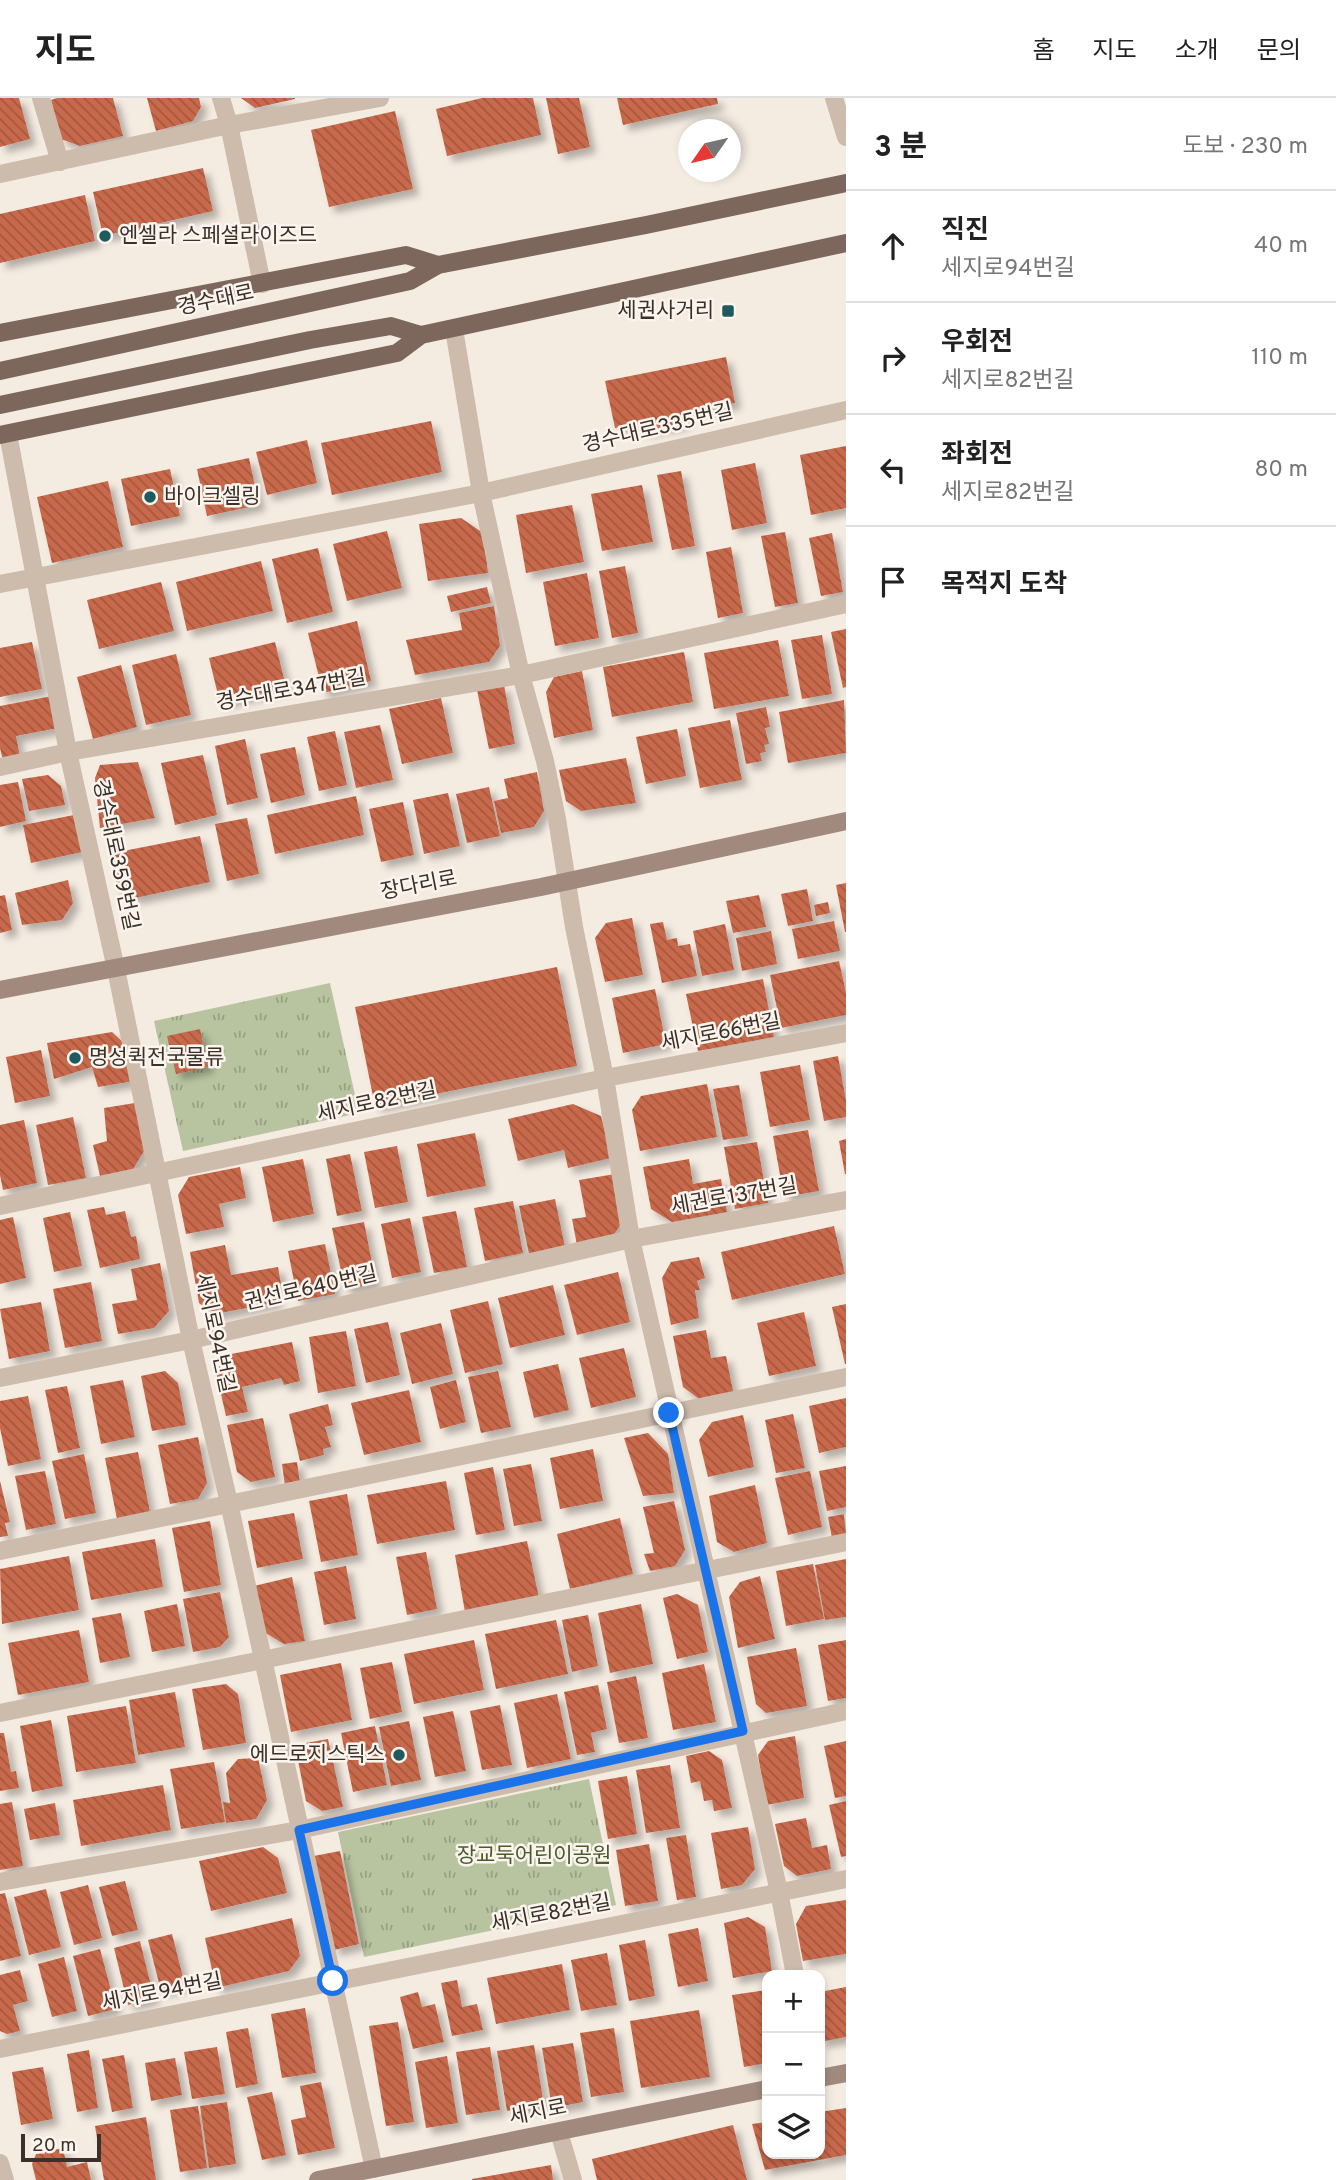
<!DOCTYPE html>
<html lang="ko">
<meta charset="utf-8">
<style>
:root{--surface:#fff;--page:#f6f6f6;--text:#222;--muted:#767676;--line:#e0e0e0}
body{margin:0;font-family:Overpass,"Noto Sans KR",sans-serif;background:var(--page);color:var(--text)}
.controls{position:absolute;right:21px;bottom:21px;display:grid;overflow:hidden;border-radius:14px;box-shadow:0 4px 10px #0003}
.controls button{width:63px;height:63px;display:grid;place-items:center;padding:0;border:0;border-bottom:2px solid var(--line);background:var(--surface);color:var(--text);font:35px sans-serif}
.compass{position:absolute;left:678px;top:21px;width:63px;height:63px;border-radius:50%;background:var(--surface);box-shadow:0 4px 10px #0003;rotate:236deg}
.scale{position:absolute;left:21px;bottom:18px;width:80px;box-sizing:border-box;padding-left:7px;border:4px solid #3b302b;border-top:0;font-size:19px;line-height:24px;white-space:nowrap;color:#3b302b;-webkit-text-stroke:5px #fbf5ee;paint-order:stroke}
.stop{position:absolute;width:21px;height:21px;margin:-16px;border:5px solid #1a73e8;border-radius:50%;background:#fff}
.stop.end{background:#1a73e8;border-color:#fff;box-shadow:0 2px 7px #0008}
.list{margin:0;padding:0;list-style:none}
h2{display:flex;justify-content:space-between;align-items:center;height:91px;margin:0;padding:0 28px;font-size:30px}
h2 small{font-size:23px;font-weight:400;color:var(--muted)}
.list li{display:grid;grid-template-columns:46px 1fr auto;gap:21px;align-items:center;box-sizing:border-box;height:112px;padding:0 28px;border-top:2px solid var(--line)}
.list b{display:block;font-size:26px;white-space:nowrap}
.list p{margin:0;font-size:23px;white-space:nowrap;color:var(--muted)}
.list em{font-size:23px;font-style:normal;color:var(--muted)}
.icon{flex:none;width:38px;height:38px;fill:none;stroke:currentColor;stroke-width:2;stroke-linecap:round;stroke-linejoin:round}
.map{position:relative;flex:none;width:846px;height:2082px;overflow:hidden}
header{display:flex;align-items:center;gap:42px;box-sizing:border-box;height:98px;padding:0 35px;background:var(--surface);border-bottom:2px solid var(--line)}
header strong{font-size:33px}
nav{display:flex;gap:38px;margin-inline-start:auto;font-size:24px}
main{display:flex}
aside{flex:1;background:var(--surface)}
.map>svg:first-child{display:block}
</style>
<header>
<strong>지도</strong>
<nav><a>홈</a><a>지도</a><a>소개</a><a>문의</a></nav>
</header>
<main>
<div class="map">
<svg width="846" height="2082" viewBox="0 0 846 2082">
<defs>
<pattern id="park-tufts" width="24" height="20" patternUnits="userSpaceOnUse" patternTransform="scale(1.75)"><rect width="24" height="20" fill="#b8c4a0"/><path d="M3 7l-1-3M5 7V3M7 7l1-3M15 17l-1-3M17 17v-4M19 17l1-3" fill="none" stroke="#97a083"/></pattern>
<pattern id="building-back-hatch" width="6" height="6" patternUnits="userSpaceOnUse" patternTransform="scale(1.75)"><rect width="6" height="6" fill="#c8694b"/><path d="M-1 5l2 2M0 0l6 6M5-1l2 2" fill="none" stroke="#a4573f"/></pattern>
<filter id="shadow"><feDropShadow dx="6" dy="6" stdDeviation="3.5" flood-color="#0004"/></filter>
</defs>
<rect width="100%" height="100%" fill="#f4ebe1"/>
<path fill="url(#park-tufts)" d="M330 885 359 1015 183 1053 154 923Z
M589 1681 616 1807 364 1859 338 1734Z"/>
<path fill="url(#building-back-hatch)" filter="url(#shadow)" d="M0 0H19L30 41 0 49Z
M57 0H113L123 38 80 48 61 41 51 2Z
M147 0H199L201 9 193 23 156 33Z
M241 0H295V1L255 10Z
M482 0H533L541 37 447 58 436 11Z
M546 0H579L590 49 558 56Z
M617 0H717L718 6 623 27Z
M395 13 413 91 329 109 311 32Z
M203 70 213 113 103 138 93 94Z
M85 97 95 143 0 165V116Z
M726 259 735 305 682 315 684 325 642 333 641 325 615 330 605 283Z
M431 323 442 374 332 397 321 345Z
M307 342 317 385 267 397 256 354Z
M846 348V410L811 417 800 357Z
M249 360 259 407 207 418 197 371Z
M755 365 767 425 732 432 721 372Z
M170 371 180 418 131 428 121 381Z
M681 373 695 448 672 452 657 377Z
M108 383 123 449 52 465 37 399Z
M642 387 653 444 602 453 591 396Z
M572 407 584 464 526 475 516 417Z
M461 420 483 435 488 475 428 483 419 426Z
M387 433 402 490 347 503 333 446Z
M785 434 798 505 775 509 761 438Z
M832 435 843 494 821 498 809 440Z
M731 449 743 515 718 520 706 454Z
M318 450 333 514 287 525 272 461Z
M261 463 273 513 187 533 176 484Z
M625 468 638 535 612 540 599 473Z
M587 475 599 540 555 548 543 484Z
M161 484 174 533 99 551 87 502Z
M487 489 491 505 451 514 447 498Z
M494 508 500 548 489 564 415 577 406 542 462 532 459 515Z
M357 523 371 583 323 595 308 535Z
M846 531V589L843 590 831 534Z
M822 537 832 596 802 601 791 542Z
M778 542 789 598 714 611 704 555Z
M32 544 42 591 0 599V550Z
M275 544 286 589 220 605 209 560Z
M684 554 693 604 612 619 603 569Z
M176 556 191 617 146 627 132 567Z
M121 567 137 629 93 641 77 579Z
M582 573 593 632 554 640 546 594 554 579Z
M504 587 515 646 489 651 477 592Z
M52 598 58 630 16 638 20 659 3 663 0 650V608Z
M441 600 453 655 402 666 389 611Z
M844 602 846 655 788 665 779 614Z
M766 609 770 629 765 630 769 646 764 647 766 654 760 655 762 663 746 666 736 615Z
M730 622 742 682 700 690 688 630Z
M380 627 393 682 356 690 344 634Z
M677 631 686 678 646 686 636 639Z
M335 633 347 687 319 693 307 639Z
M245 641 258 700 227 707 215 648Z
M295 649 305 697 271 705 260 656Z
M203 657 217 717 175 727 161 665Z
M626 660 636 705 581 713 566 703 559 672Z
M138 664 155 720 100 730 95 680 100 667Z
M537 674 544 713 534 729 501 735 494 703 508 700 504 681Z
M48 677 61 688 65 707 29 713 22 681Z
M18 684 26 723 0 729V687Z
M489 689 500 738 467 745 456 696Z
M448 695 460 748 424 756 413 702Z
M356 698 364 737 275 756 267 717Z
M403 704 414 757 381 764 369 711Z
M74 717 82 754 31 765 23 727Z
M247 720 259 776 227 783 215 726Z
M200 738 210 784 135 800 117 791 113 755Z
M68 782 73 805 62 822 22 827 15 795Z
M846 785V834H845L836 787Z
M807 791 813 823 788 828 781 796Z
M5 797 12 832 0 835V798Z
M759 797 766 829 733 835 726 803Z
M828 804 830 815 816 818 814 807Z
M632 820 643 877 605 884 595 840 606 825Z
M834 823 840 853 798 861 792 831Z
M663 824 667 842 677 840 678 848 690 846 697 878 662 885 650 826Z
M725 826 734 872 702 878 693 833Z
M771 833 777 866 742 873 736 840Z
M839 863 846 895V917L781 930 770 877Z
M557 869 577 968 375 1008 355 909Z
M763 881 774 939 698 953 686 896Z
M655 891 666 946 623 955 612 900Z
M200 931 208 969 176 976 167 938Z
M112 934 125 946 134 983 98 989 92 969 54 981 47 945Z
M41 952 50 998 15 1005 6 959Z
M838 958 846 1003V1019L824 1023 813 963Z
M800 967 810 1022 770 1029 760 974Z
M707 986 717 1039 640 1053 632 1012 641 998Z
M739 987 748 1038 723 1042 713 991Z
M135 1005 144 1053 132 1073 100 1078 93 1047 107 1043 104 1010Z
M573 1006 601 1018 611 1060 568 1070 564 1052 518 1063 508 1021Z
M73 1019 86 1080 48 1087 36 1027Z
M24 1022 37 1085 3 1092 0 1077V1027Z
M808 1032 819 1093 784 1099 773 1038Z
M475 1035 486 1088 427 1099 417 1046Z
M846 1041V1076H845L839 1043Z
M757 1044 768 1105 735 1111 724 1049Z
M397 1048 408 1104 375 1110 364 1054Z
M350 1056 362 1113 337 1118 326 1061Z
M303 1061 314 1116 273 1124 262 1069Z
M689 1061 693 1086 721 1081 727 1114 672 1124 651 1111 643 1069Z
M240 1069 246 1100 219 1106 224 1129 186 1136 178 1097 189 1079Z
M615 1076 623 1123 611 1141 577 1147 572 1121 586 1119 579 1082Z
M555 1101 565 1149 529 1156 519 1108Z
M513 1103 523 1155 485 1163 474 1110Z
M104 1109 106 1117 125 1113 131 1139 136 1138 140 1161 100 1170 87 1112Z
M456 1113 467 1169 434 1175 422 1119Z
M70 1114 82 1168 54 1174 43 1120Z
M13 1119 26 1180 0 1186V1122Z
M410 1120 421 1174 392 1180 381 1126Z
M364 1124 376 1185 345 1192 332 1130Z
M834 1128 845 1176 732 1202 721 1154Z
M325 1146 335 1196 298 1203 288 1153Z
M225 1147 231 1177 278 1169 281 1186 273 1188 277 1204 215 1216 199 1205 190 1154Z
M699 1159 705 1180 697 1183 700 1192H695L699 1220 671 1227 662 1180 671 1164Z
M160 1165 169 1213 154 1230 118 1236 112 1206 137 1202 131 1171Z
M618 1174 630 1224 577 1237 564 1187Z
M91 1184 102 1243 65 1250 53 1191Z
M553 1187 565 1237 510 1250 498 1200Z
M488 1203 503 1266 465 1275 450 1212Z
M41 1204 50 1253 9 1261 0 1211Z
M846 1206V1266H845L832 1209Z
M804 1214 816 1268 769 1278 757 1225Z
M388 1224 400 1277 366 1285 354 1231Z
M441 1225 453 1276 412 1286 400 1235Z
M706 1232 711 1260 726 1258 734 1298 702 1303 683 1289 673 1238Z
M346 1233 356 1288 318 1295 309 1239Z
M292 1244 300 1283 284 1287 281 1280 242 1289 248 1314 226 1318 216 1274 226 1257Z
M624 1250 636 1299 591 1310 579 1260Z
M558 1266 569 1312 534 1320 523 1274Z
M165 1273 178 1285 186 1327 152 1333 141 1278Z
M498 1273 511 1329 481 1335 468 1279Z
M123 1282 135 1339 101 1346 90 1288Z
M456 1282 466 1324 440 1331 430 1289Z
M67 1288 80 1350 58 1355 45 1292Z
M409 1292 421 1344 364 1357 351 1305Z
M28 1298 41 1361 8 1368 0 1330V1303Z
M846 1300V1349L819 1355 809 1308Z
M328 1306 333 1327 325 1329 331 1349 323 1351 324 1357 300 1363 289 1316Z
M793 1316 805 1370 776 1375 765 1322Z
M743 1317 754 1369 708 1379 699 1342 712 1324Z
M263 1320 275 1379 251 1384 237 1374 227 1327Z
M648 1335 668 1356 674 1395 643 1398 624 1340Z
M198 1339 207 1385 198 1401 170 1406 158 1347Z
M593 1351 603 1403 560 1411 550 1360Z
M138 1354 150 1414 117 1421 105 1360Z
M84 1356 96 1415 65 1421 52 1363Z
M297 1364 300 1385 285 1388 282 1366Z
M531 1366 542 1423 514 1428 503 1371Z
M846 1368V1409L827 1413 819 1373Z
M493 1369 505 1432 476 1437 464 1375Z
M45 1373 56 1426 26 1432 15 1378Z
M810 1373 822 1429 788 1437 775 1380Z
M0 1383 10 1424 5 1425 8 1438 0 1439Z
M446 1383 455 1432 377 1446 367 1397Z
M755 1387 767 1445 734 1454 717 1444 709 1398Z
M347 1396 358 1457 321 1464 309 1403Z
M674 1403 685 1452 675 1468 650 1473 644 1456 654 1455 643 1409Z
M294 1415 303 1461 257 1470 248 1423Z
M844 1416 846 1437 832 1440 828 1419Z
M620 1420 633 1476 570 1491 557 1436Z
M210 1423 221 1487 184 1494 172 1430Z
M155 1441 163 1489 91 1502 82 1454Z
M527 1443 539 1500 465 1514 455 1457Z
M426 1454 437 1511 407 1517 396 1459Z
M69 1458 79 1512 2 1526 0 1471Z
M846 1461V1519L825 1522 815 1467Z
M813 1466 824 1521 786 1528 776 1473Z
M346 1468 356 1521 324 1527 314 1474Z
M760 1478 775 1541 738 1550 729 1499 740 1484Z
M292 1479 305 1543 284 1546 264 1534 254 1488Z
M220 1494 229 1539 220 1549 193 1554 183 1501Z
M677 1496 698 1507 708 1554 677 1561 663 1500Z
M177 1506 185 1548 152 1554 144 1513Z
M641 1506 653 1566 610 1575 598 1515Z
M121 1515 130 1559 100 1565 92 1520Z
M588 1517 598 1568 572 1574 562 1522Z
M556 1522 568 1576 496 1591 485 1536Z
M79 1532 89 1584 18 1597 8 1545Z
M474 1542 484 1592 414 1606 404 1556Z
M846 1542V1600L828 1603 818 1547Z
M796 1550 807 1608 766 1615 756 1606 747 1559Z
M392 1564 402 1614 370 1621 360 1570Z
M341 1565 352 1622 291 1634 280 1577Z
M704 1566 716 1624 673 1632 662 1575Z
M636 1578 648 1640 619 1645 607 1584Z
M226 1586 238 1596 246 1645 203 1652 192 1591Z
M598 1587 607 1631 591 1635 595 1654 577 1657 564 1594Z
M175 1594 185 1649 138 1657 129 1602Z
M557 1596 571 1661 527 1670 514 1605Z
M500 1607 512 1667 482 1672 470 1613Z
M126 1608 136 1665 76 1674 67 1618Z
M453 1613 466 1673 435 1679 423 1619Z
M51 1622 63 1688 32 1694 20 1628Z
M409 1623 421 1682 391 1688 379 1629Z
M375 1628 387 1687 353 1694 341 1635Z
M0 1635H4L11 1674 16 1673 19 1690 0 1693Z
M795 1638 804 1700 766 1707 758 1657 768 1643Z
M328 1641 343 1709 322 1713 306 1703 295 1647Z
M846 1643V1698L835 1700 824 1648Z
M709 1653 722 1662 732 1710 714 1713 712 1702 704 1703 700 1683 691 1685 686 1658Z
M258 1660 267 1702 256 1721 226 1725 223 1704 230 1705 226 1675 238 1661Z
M214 1664 225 1724 181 1731 170 1671Z
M670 1667 680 1730 646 1735 636 1672Z
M627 1678 637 1736 608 1741 598 1683Z
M163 1687 171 1732 81 1748 73 1702Z
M846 1703V1758L841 1759 829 1707Z
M12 1704 23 1768 0 1772V1706Z
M55 1705 60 1737 30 1742 24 1711Z
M806 1720 812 1750 827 1747 831 1771 797 1778 784 1768 775 1726Z
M748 1729 755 1771 742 1787 721 1791 711 1735Z
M686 1737 696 1799 677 1802 666 1740Z
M649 1746 658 1803 625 1808 616 1752Z
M263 1749 278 1760 287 1795 211 1813 199 1763Z
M340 1753 359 1846 334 1852 314 1758Z
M125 1783 138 1832 112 1838 99 1789Z
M88 1787 102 1840 74 1847 60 1794Z
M46 1791 61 1849 29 1857 14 1799Z
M5 1795 21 1858 0 1863V1796Z
M846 1802V1856L803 1863 796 1826 806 1808Z
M748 1819 765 1829 772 1873 733 1880 724 1825Z
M292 1820 300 1858 289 1873 216 1890 205 1840Z
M698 1830 708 1883 678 1889 668 1836Z
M172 1836 185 1887 161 1893 148 1842Z
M645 1842 655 1898 629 1903 619 1847Z
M140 1843 154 1900 128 1907 114 1850Z
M100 1851 116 1911 88 1918 73 1858Z
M607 1855 617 1907 581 1913 571 1862Z
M64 1859 77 1913 52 1919 38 1866Z
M562 1866 570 1912 496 1926 487 1880Z
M20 1872 28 1903 13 1907 20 1933 7 1936 0 1933V1877Z
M457 1882 462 1909 477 1906 483 1932 452 1938 441 1885Z
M846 1889V1939L820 1944V1894Z
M767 1892V1965L744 1969 732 1897Z
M418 1894 422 1909 435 1906 444 1944 413 1951 400 1899Z
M305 1910 316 1975 282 1980 271 1916Z
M699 1912 710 1979 641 1990 630 1923Z
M398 1924 414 2024 386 2028 369 1928Z
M248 1930 258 1986 236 1990 226 1934Z
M614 1930 624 1994 591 1999 580 1935Z
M573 1945 583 2004 552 2010 542 1950Z
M534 1947 544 2007 507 2013 497 1953Z
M217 1949 225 1996 192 2001 184 1954Z
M490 1949 500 2012 466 2017 456 1954Z
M89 1952 98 2010 77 2014 67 1956Z
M124 1957 133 2010 112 2014 102 1961Z
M447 1958 458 2025 426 2030 415 1964Z
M175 1960 182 1997 151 2003 145 1965Z
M43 1969 53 2021 21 2027 12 1974Z
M321 1984 335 2050 298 2057 291 2022 306 2019 300 1988Z
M272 1994 286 2057 262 2062 247 1999Z
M227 2004 236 2066 209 2070 200 2008Z
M198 2008 207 2070 180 2074 170 2012Z
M846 2010V2057L765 2072 752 2026 767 2024V2056H820V2014Z
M146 2019 156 2082H104L95 2028Z
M733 2027 747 2082H597L592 2061Z
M63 2050 67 2069 87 2064 91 2082H36L32 2066 36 2056Z
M551 2067 553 2082H472V2081Z"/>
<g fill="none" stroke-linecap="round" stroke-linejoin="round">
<path stroke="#cdbbac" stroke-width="18" d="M41 0 60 64
M221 0 229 27 262 186
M834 0 846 39
M0 76 229 27 380 0
M454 231 481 395 521 577 545 663 557 721 574 829 605 980 631 1141 779 1794 795 1877
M8 336 68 654 116 871 191 1242 229 1405 374 2071
M0 486 481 395 846 312
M0 669 68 654 521 577 846 506
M0 1108 605 980 846 935
M0 1280 191 1242 631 1141 846 1102
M0 1453 846 1279
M0 1615 846 1444
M0 1784 299 1732 846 1613
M0 1951 846 1781
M559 2034 573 2082
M0 2065 5 2082"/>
<path stroke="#a18a7d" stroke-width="18" d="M0 892 541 789 846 723
M820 1980 846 1975
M318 2082 767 1991"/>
<path stroke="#7d675c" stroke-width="18" d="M0 235 406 157 438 167
M0 273 410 183 438 167 646 127 846 85
M0 307 310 242 391 228 421 237
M0 337 397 255 421 237 846 145"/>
</g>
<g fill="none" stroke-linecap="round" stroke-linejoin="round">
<path stroke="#1a73e8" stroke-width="9" d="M333 1883 299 1732 743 1633 669 1315"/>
</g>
<g fill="#1f5a5e" stroke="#fbf5ee" stroke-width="2.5">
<circle cx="105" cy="138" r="7"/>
<rect x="721" y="206" width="14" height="14" rx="3.5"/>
<circle cx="150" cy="399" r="7"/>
<circle cx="75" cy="960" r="7"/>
<circle cx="399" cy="1657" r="7"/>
</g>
<g text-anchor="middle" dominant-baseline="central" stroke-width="5" stroke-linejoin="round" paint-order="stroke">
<g font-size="21" fill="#3b302b" stroke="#fbf5ee" text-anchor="start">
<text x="119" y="138">엔셀라 스페셜라이즈드</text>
<text x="714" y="213" text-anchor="end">세권사거리</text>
<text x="164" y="399">바이크셀링</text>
<text x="89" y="960">명성퀵전국물류</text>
<text x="385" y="1657" text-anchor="end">에드로지스틱스</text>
</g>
<g font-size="21" fill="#3b302b" stroke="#fbf5ee">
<text transform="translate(216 203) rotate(-12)">경수대로</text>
<text transform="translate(658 331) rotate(-13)">경수대로335번길</text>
<text transform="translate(291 593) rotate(-10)">경수대로347번길</text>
<text transform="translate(115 757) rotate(78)">경수대로359번길</text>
<text transform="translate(419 788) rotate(-11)">장다리로</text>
<text transform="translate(721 935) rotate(-11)">세지로66번길</text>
<text transform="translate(377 1005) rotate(-12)">세지로82번길</text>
<text transform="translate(734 1099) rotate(-10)">세권로137번길</text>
<text transform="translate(311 1191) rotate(-13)">권선로640번길</text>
<text transform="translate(214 1235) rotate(78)">세지로94번길</text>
<text transform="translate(551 1816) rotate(-11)">세지로82번길</text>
<text transform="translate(162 1895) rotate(-11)">세지로94번길</text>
<text transform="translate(538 2015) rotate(-11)">세지로</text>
</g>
<g font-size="21" fill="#4a5a2e" stroke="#fbf5ee">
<text x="534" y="1758">장교둑어린이공원</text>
</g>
</g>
</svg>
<div class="controls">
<button>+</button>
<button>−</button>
<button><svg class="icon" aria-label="layers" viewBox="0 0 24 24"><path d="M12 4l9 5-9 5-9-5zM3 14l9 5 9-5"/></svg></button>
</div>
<svg class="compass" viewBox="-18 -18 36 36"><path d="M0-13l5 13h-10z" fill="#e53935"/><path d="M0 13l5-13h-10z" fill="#767676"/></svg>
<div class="scale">20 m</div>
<div class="stop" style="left:333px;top:1883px"></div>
<div class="stop end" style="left:669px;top:1315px"></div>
</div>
<aside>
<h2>3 분<small>도보 · 230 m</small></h2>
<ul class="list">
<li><svg class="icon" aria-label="ahead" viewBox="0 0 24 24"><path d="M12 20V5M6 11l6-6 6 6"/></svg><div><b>직진</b><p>세지로94번길</p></div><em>40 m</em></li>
<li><svg class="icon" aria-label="right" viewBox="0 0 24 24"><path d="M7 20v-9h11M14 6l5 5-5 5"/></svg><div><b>우회전</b><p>세지로82번길</p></div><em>110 m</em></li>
<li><svg class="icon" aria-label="left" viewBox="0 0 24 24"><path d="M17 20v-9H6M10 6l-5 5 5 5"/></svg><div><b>좌회전</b><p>세지로82번길</p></div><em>80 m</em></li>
<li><svg class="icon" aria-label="arrive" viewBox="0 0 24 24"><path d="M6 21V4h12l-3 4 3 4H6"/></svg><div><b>목적지 도착</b></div></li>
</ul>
</aside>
</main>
